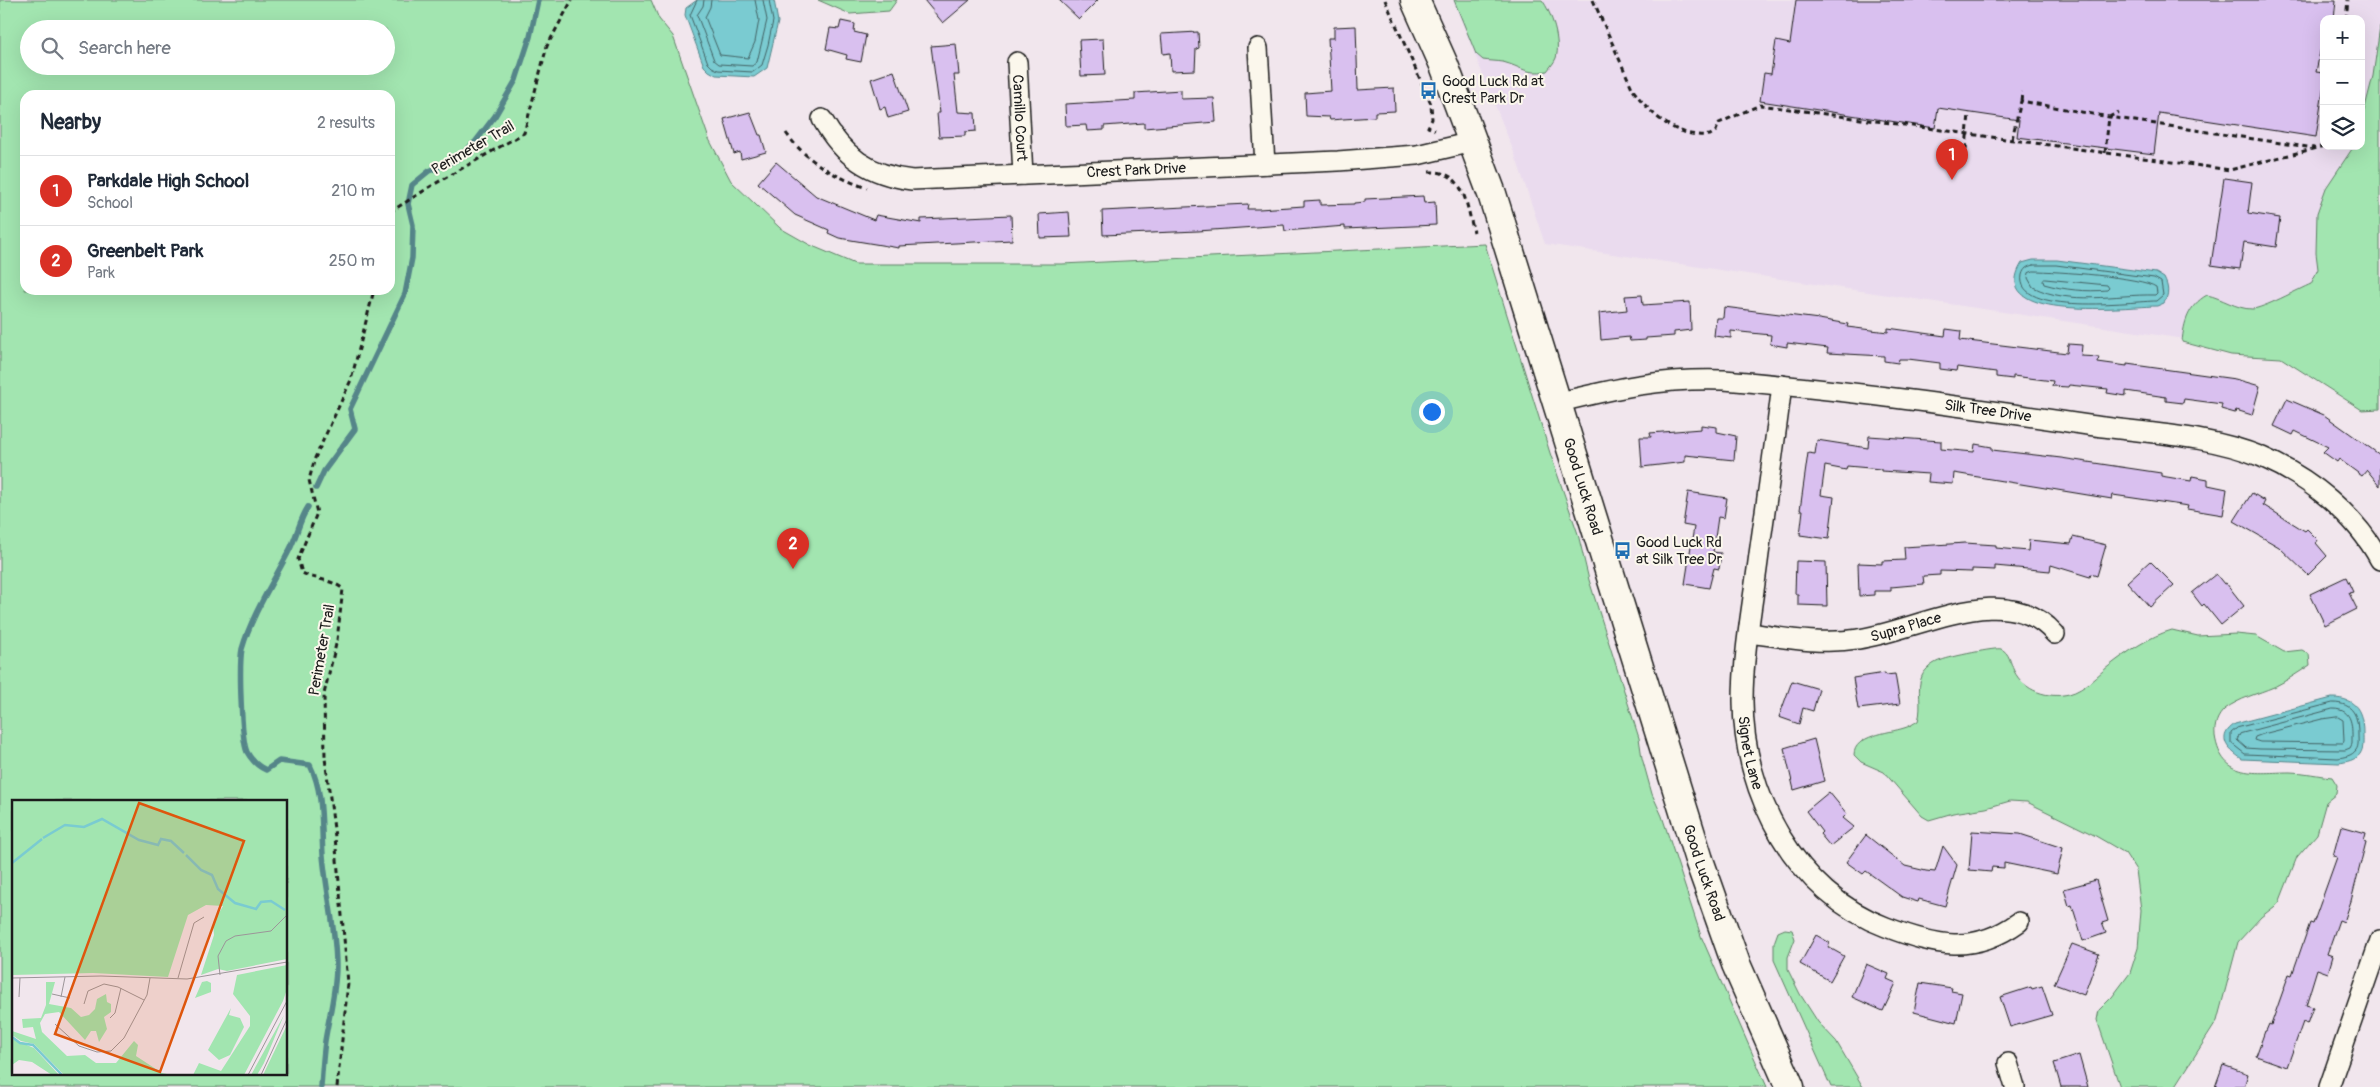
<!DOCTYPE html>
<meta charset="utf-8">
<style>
:root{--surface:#fff;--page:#f6f6f7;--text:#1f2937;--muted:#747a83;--line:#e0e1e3;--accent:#d93025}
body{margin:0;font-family:Pangolin,sans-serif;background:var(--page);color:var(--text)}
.controls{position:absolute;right:15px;top:15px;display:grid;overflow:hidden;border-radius:10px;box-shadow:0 5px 20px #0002}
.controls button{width:45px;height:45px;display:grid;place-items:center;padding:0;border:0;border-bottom:1px solid var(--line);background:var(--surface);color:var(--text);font:25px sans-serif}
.you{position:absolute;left:1431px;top:411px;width:18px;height:18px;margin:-12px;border:4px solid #fff;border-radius:50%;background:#1a73e8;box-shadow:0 0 0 8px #1a73e833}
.badge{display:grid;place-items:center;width:32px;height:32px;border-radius:50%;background:var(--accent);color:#fff;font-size:16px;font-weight:700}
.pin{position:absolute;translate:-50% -41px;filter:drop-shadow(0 1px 2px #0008)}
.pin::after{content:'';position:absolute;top:26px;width:18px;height:15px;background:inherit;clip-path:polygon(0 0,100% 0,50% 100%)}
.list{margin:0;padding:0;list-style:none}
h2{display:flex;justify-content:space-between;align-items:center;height:65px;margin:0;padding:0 20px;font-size:21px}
h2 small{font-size:16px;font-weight:400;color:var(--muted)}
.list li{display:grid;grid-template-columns:32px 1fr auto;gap:15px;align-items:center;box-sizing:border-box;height:70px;padding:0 20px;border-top:1px solid var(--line)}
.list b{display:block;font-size:19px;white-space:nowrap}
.list p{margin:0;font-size:16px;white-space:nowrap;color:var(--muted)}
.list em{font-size:16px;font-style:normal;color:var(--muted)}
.icon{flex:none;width:28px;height:28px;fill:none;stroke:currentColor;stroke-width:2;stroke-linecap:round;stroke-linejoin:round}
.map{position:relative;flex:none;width:2380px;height:1087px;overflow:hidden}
.search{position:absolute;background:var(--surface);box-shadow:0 5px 20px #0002;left:20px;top:20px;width:375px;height:55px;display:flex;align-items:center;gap:12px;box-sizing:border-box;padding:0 18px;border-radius:28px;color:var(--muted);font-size:19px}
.panel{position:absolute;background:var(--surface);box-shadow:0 5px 20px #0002;left:20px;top:90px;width:375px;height:205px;border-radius:15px}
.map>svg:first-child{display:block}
</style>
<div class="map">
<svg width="2380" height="1087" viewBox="0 0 2380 1087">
<rect width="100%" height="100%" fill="#f1e6ed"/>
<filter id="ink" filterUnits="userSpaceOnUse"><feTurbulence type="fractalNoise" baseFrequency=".02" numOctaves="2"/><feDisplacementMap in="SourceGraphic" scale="10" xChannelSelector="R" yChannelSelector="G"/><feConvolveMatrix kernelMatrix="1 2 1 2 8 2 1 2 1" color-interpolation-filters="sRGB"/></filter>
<g filter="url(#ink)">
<path fill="#eadbee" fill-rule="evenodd" d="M1453 0H2380V368L1545 244 1515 155ZM2324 19H2361V146H2324Z"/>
<path fill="#a2e5b0" stroke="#5f8066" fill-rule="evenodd" d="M0 0H651L659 19 673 36 709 139 731 181 780 228 810 245 855 264H1062L1485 244 1550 453 1578 534 1589 580 1639 738 1642 758 1652 794 1662 816 1701 936 1767 1087H0ZM29 29H386V66H29ZM25 95H390V290H25ZM14 801H286V1073H14Z
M818 0H897L889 11 850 14Z
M1454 0H1542C1552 13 1561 42 1556 58 1554 63 1550 67 1547 71 1526 75 1522 67 1503 62 1497 61 1489 61 1483 60L1476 54Z
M2380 27V409L2362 410 2281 358 2231 355 2182 342C2184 322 2188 306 2207 295 2222 298 2236 309 2252 309 2262 309 2299 289 2311 284L2318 269 2316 253 2317 213 2326 188 2354 146H2361V123L2373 76Z
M2172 630 2198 636 2236 634 2256 636 2284 652 2302 650 2309 654 2310 665C2298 673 2286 681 2274 687 2257 694 2240 698 2225 709 2217 716 2214 726 2215 736 2222 781 2257 772 2290 772 2304 772 2319 776 2332 777L2337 785 2336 794 2326 802 2317 834 2297 857 2279 903 2261 917 2238 942 2217 1021 2175 1087H2120L2097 1020 2099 1010 2112 997 2130 973 2138 948 2141 910 2136 870 2125 853 2094 835 2027 802 2010 801 1986 808 1953 813 1929 820 1922 816 1884 772 1861 762 1854 755C1854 735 1889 733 1904 728 1909 727 1914 723 1918 721 1923 705 1916 689 1922 676 1925 669 1934 662 1942 660 1949 657 1997 647 2001 649 2010 653 2010 663 2014 671 2024 691 2048 699 2069 694 2085 690 2097 675 2109 666 2127 652 2150 636 2172 630Z
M1785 929 1792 930 1795 939 1788 957V970L1800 994 1818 1022 1836 1041 1863 1087H1831L1774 960V943L1778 932Z"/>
<path fill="#7acbd1" stroke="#548589" d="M697 0H774L778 22 767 68 754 77 716 75 709 71 704 66 685 15 686 8Z
M2033 260H2057L2156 273 2164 278C2169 288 2169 294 2164 303L2157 306C2134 306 1984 324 2022 263Z
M2332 698C2357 698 2363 712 2363 734 2363 741 2364 748 2360 754 2356 760 2346 762 2339 763L2242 759C2227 749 2216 737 2235 724Z"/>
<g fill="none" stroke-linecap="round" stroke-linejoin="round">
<path stroke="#426264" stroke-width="1" d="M697 0 690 15 708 63 712 67 718 70 753 72 762 65 768 45 773 21 769 0
M704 0 703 6 697 15 714 60 719 64 752 66 757 62 767 20 763 0
M711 0 710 7 705 17 720 55 748 58 755 42 759 20 755 0
M2033 265H2056L2154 278 2161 282 2163 295 2156 301C2135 301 2014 317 2022 275 2024 268 2027 267 2033 265Z
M2034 271C2055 271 2142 277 2156 287L2157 293 2155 295C2114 294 2071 306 2033 287L2028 278 2029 273Z
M2045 279 2107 285 2109 288 2107 290C2086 292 2065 290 2044 284L2043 281Z
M2333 703C2354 703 2358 716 2358 735 2358 740 2359 746 2356 750 2352 756 2344 757 2338 758L2245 754 2231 743V733L2237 728Z
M2333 709C2354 709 2352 727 2352 744L2350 748 2345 750 2260 749 2246 748 2237 740 2240 734Z
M2338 717 2343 720 2344 741 2343 743 2260 742 2254 740 2255 737 2263 734 2322 719Z"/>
<path stroke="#548589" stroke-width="5.5" d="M316 488 324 471 355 429 350 409 405 294 412 258 413 225 408 204 412 185 429 171 456 160 476 141 495 116 516 80 530 37 538 0
M308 507C300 519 297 535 290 549 274 581 252 614 242 649 239 664 241 739 247 752 252 761 257 766 266 770L279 761 310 765C324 793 321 825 323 855 326 892 336 928 336 966 336 992 329 1016 325 1041 323 1056 322 1072 321 1087"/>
</g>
<path fill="#d9c0ef" stroke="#1c1c1c" d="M924 0H970L943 23Z
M1059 0H1098L1079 19Z
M1796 0H2336L2334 19H2324V32L2316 72 2324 73V84L2316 137 2159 113 2154 154 2017 137 2019 120 1938 108 1935 128 1760 101 1764 73 1771 74 1776 41 1790 44Z
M841 21 855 24 854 32 866 35 861 62 846 59 847 55 826 49 830 28 839 29Z
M1356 26 1358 90 1394 88 1395 111 1375 112V117L1343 119 1330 120 1329 117 1306 116 1305 93 1331 91 1328 38H1334V27Z
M1198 32 1199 48 1196 49 1195 70 1171 71 1170 53 1163 54 1161 34Z
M1103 39 1105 75 1081 76 1079 40Z
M956 44 959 75H954L958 112 975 113 976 131 965 132V136L939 137 937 113H940L931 46Z
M894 71 908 112 888 118 885 107 880 109 871 79Z
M1181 90V99L1214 98 1216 122 1144 128V123L1104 126V130L1087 131 1086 125 1066 126 1065 104 1135 100V93Z
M750 112 759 135H761L766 152 741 159 740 152 734 154 724 119Z
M776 162 816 196 874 220 876 215 921 223V219L1011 215 1012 240 899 246V248L839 238 828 233 829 230 795 215 758 183Z
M2224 178 2252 182 2248 213 2280 218 2276 247 2244 242 2240 269 2211 265Z
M1423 196 1424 203 1435 202 1436 225 1345 229V226L1285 231 1284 225 1198 231 1103 235 1102 211 1248 204 1247 209H1259L1304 206V201L1320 200V205L1354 204V203L1365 202V199Z
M1069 212 1071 237 1040 238 1039 214Z
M1642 295 1643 305 1690 302 1691 330 1674 332V336L1646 338V340L1630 341 1629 337 1601 340 1599 313 1627 310 1625 296Z
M1724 307 1819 319 1848 324 1847 327 1888 332V328L1945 336 1946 329 1961 331 1960 340 2067 353 2068 344 2082 345 2081 356 2099 357 2098 362 2127 366V364L2235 379 2260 386 2252 415 2236 410 2235 413 2221 409 2222 404 2184 399 2183 403 2166 401V397L2126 391V396L2107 393 2108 389 2069 385 2068 387 2052 386 2053 381 2013 376V379L1996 377V372L1957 367 1956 371 1940 369V363L1908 359H1899L1898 363 1884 361V356L1827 353 1828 348 1787 343V347L1770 344 1771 335 1731 331V338L1714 336 1716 318H1723Z
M2287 399 2324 415 2380 455V486L2367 470 2362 476 2339 459 2337 462 2323 452 2328 447 2295 431 2293 435 2274 426Z
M1701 425 1717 427V432L1736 436 1734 460 1685 455V462L1642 467 1640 437H1651L1650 433 1701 429Z
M1869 436 1941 441V449L1974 452 1975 444 1992 447V450L2061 458 2161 473V476L2191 481 2192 476 2208 479V485L2227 489 2223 515 2187 509 2188 506 2113 495 2112 499 1954 473 1953 484 1928 482 1929 474 1881 471V469L1847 466 1846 470 1825 466 1821 495 1834 497 1829 539 1800 535 1803 510H1800L1808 453 1815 454 1817 440 1868 448Z
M1688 492 1727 498 1724 518 1718 517 1713 552 1721 553 1719 569 1714 568 1709 588 1685 584 1694 527 1683 525Z
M2252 493 2265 501 2263 505 2305 531 2307 529 2318 540 2316 543 2327 556 2308 575 2279 547 2234 521Z
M2073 537 2106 545 2097 576 2091 574 2090 577 2051 565 2050 571 1995 566V570L1972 569V572L1940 571V575L1923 576 1924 584 1891 587V591H1874V595L1859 596 1858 563 1882 564V561L1905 560 1904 547 1965 543 1996 545V548L2028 551 2029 540 2071 544Z
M1796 561 1826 562 1827 606 1798 605V594H1795Z
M2150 561 2174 585 2150 607 2127 582Z
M2216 574 2224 584 2226 583 2244 606 2221 625 2204 604 2202 606 2192 593Z
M2346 577 2353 592 2349 593 2357 609 2325 625 2310 594Z
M1885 673 1886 675 1895 674 1900 704 1858 709 1853 678Z
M1792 681 1819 689 1813 711 1803 708 1799 724 1779 717Z
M1814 739 1824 781 1794 790 1784 748Z
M1829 792 1847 814 1843 818 1854 827 1830 846 1820 834 1822 832 1806 811Z
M2341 826 2366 833 2364 841 2366 842 2351 901 2344 922 2339 920 2327 954 2333 956 2328 973 2317 969 2306 1005 2313 1007 2307 1024 2303 1022 2287 1067 2256 1056 2265 1031H2266L2269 1024 2271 1025 2289 974 2292 975 2310 923 2313 924 2337 857 2333 856Z
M1972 831 2020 834 2063 848 2057 874 2004 863V868L1992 867 1991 872 1969 870Z
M1866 835 1905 866 1926 871 1935 872 1943 846 1957 865 1945 906 1919 899 1918 902 1902 897 1866 871 1863 874 1846 862Z
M2096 880 2108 921 2102 923 2106 933 2083 941 2072 905 2069 906 2064 889Z
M1816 935 1830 943 1828 947 1844 956 1830 981 1800 964Z
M2072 944 2099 954 2084 995 2054 984Z
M1866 964 1889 974 1887 979 1896 983 1883 1011 1852 997Z
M1920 983 1952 988 1951 991 1962 993 1956 1023 1914 1012Z
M2042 986 2052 1015 2010 1027 2000 997 2031 987 2032 989Z
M2079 1055 2088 1087H2061L2054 1063Z
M2223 1065 2248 1074 2244 1087H2215Z"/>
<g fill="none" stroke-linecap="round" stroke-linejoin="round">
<defs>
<g id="street">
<path d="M1258 48 1265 164"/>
<path id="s1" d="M1017 62 1023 175"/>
<path id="s2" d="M822 119C843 156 869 175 912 180L1338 161 1417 155 1472 142"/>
<path id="s3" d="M1782 385C1775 442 1767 498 1759 554 1753 603 1743 652 1743 701 1743 794 1796 894 1886 927 1936 946 1973 955 2019 922"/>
<path id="s4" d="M1556 403C1617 388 1660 378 1724 380 1846 390 1967 407 2088 425 2144 433 2210 435 2262 457 2310 478 2355 514 2380 560"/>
<path id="s5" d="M1749 633C1785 638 1822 645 1858 639 1918 631 2006 577 2055 634"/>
<path d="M2008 1063 2015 1087"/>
<path d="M2329 1087 2380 940"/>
</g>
<g id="secondary">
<path id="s6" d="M1415 0 1444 65 1492 194 1699 860 1736 964 1790 1087"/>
</g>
</defs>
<use href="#street" stroke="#1c1c1c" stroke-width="22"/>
<use href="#secondary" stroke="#1c1c1c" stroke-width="31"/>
<path stroke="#1c1c1c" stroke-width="3" stroke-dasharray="5 4" stroke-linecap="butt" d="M1385 0 1431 104 1432 119 1428 127 1435 130
M1593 0 1633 90C1652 116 1676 138 1710 135L1716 131 1719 123 1760 105 2230 170 2324 146
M2346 19 2348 0
M2021 101 2022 92
M786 133C806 161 835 177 867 188
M2012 139 2021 101 2109 117 2314 148
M1966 149 1969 113
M2105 153 2109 117 2119 112
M1429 172C1465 170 1466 205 1474 232
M390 212 433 185 524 133 547 46 572 0
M337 1087 348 983 335 837 325 758 324 694 337 640 343 589C331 579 316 580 302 573L298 559 317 513 309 480 315 458 351 380 374 290"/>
<use href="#street" stroke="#fbf7ec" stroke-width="19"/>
<use href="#secondary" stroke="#fbf7ec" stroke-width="28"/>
</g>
</g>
<defs>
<symbol id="bus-bare" viewBox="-9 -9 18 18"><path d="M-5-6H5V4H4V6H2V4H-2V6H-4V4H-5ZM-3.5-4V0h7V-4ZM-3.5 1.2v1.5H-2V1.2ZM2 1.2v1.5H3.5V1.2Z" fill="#1f6fb2" stroke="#fbf7ec" stroke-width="2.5" paint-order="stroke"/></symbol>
</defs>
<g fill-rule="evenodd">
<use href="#bus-bare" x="1416" y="78" width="25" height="25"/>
<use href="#bus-bare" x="1610" y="538" width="25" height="25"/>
</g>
<g text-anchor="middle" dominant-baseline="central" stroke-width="4" stroke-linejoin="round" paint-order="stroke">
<g font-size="15" fill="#1c1c1c" stroke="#fbf7ec" text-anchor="start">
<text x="1442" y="81">Good Luck Rd at<tspan x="1442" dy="17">Crest Park Dr</tspan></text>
<text x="1636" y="542">Good Luck Rd<tspan x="1636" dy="17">at Silk Tree Dr</tspan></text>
</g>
<g font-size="15" fill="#1c1c1c" stroke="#fbf7ec">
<text stroke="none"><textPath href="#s1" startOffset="56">Camillo Court</textPath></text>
<text transform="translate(473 148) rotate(-30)">Perimeter Trail</text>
<text stroke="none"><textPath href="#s2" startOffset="338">Crest Park Drive</textPath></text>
<text stroke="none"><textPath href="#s4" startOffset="436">Silk Tree Drive</textPath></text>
<text stroke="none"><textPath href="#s6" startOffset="515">Good Luck Road</textPath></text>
<text stroke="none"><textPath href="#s5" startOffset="159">Supra Place</textPath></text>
<text transform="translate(322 650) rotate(-80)">Perimeter Trail</text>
<text stroke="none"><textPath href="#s3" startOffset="371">Signet Lane</textPath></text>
<text stroke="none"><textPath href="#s6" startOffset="920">Good Luck Road</textPath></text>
</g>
</g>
<g transform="translate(12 800)">
<rect width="275" height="275" fill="#f1e6ed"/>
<path d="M0 0H275V159L215 171 206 169 189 175 202 135 201 123 211 106 194 105 176 115 156 177 81 173 0 175ZM275 165V189L271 201 232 275H181L187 263 209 271 238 226V216L221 194 225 175ZM195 181 199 183V192L183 198 190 182ZM34 182H43L37 204 59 208 69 217 77 215 83 209 85 199 94 194 95 202 99 204V212L92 217 95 229 87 242 84 231H79L73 240 47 212 33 214 28 223 30 232 55 256 73 255 84 263H104L122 241 126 245 124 256 150 273 160 275H52L22 244 9 241 0 235V231L24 239 21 227 11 228 10 219 29 218 34 205ZM219 208 217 215 228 218 232 227 218 255 207 260 196 250ZM272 215 252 263 245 275H239ZM275 225V275H251ZM0 239 22 248 47 275H40L20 262 7 260 0 265Z" fill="#a2e5b0"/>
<path fill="none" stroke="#7acbd1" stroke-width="2.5" d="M31 38 53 25 72 27 90 19 127 40 146 45 149 39 159 41 172 53M174 55 189 70 200 75 206 89 223 103 244 109 249 102 259 101 273 110M0 63 30 39M0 237 8 243 21 245 50 275"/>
<path fill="none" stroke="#9c9599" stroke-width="1" d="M208 175 206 156 214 141 223 136 259 131 275 115M0 178 89 176 175 179 275 162M166 178 182 123 192 117M40 194 58 198M7 197 8 178M49 197 53 177M72 204 76 191 92 184 106 187 132 200M98 218 103 213 109 188M43 224 67 246 85 252 99 251 112 238 135 195 138 178M236 275 275 201M249 275 275 219"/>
<path fill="#de560d" fill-opacity="0.15" stroke="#de560d" stroke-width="2.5" d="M127 3 232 41 148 272 43 234Z"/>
<rect width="275" height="275" fill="none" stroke="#1c1c1c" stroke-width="2.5"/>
</g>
</svg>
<div class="controls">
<button>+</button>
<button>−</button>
<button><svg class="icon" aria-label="layers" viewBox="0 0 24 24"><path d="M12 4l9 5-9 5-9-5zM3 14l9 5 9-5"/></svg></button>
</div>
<div class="you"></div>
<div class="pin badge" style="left:1952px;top:180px">1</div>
<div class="pin badge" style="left:793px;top:569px">2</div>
<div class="search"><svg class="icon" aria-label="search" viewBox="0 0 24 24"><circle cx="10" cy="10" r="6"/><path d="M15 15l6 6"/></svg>Search here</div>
<section class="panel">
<h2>Nearby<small>2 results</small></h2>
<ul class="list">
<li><span class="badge">1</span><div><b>Parkdale High School</b><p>School</p></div><em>210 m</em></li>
<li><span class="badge">2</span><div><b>Greenbelt Park</b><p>Park</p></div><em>250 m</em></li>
</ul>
</section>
</div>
